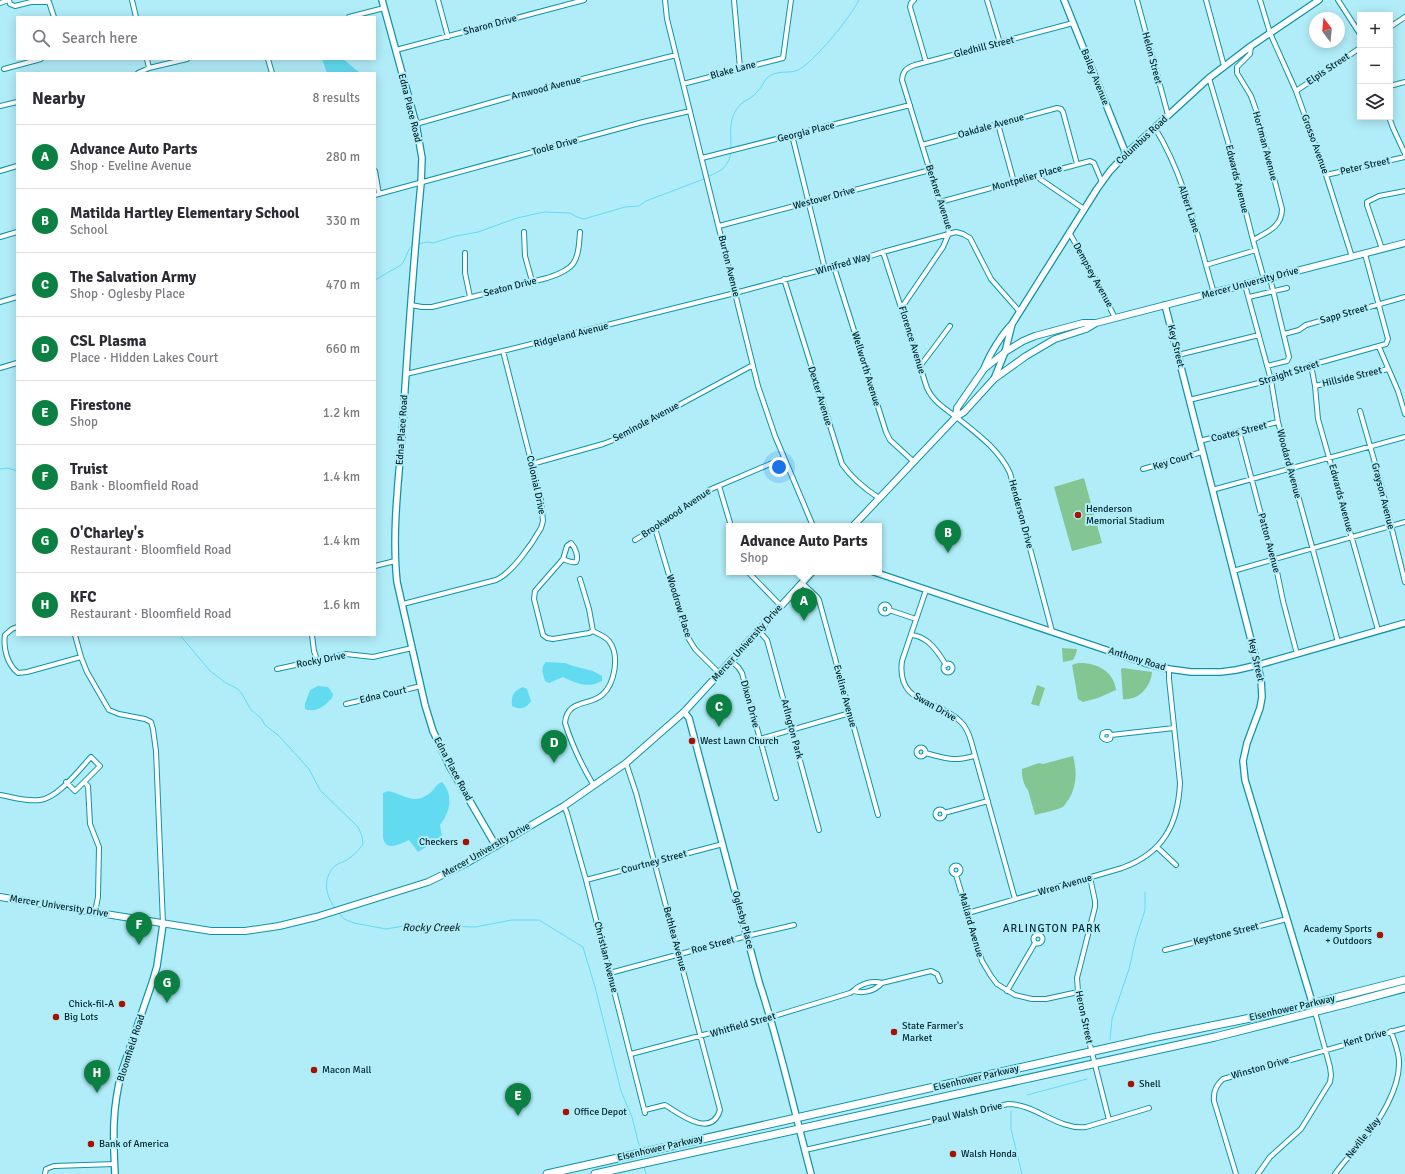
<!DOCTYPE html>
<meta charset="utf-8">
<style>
:root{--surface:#fff;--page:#f2f2f3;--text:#2b2b33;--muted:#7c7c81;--line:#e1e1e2;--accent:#0b8043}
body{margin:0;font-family:Signika,sans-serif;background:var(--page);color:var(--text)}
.controls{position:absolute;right:12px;top:12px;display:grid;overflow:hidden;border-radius:0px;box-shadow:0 2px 10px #0003}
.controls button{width:36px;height:36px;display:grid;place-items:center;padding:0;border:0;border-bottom:1px solid var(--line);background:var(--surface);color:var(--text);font:20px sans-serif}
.compass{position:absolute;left:1309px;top:12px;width:36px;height:36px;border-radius:50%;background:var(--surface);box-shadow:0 2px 10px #0003;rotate:344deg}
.you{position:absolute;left:779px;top:467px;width:14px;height:14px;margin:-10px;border:3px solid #fff;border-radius:50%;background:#1a73e8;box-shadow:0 0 0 6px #1a73e833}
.badge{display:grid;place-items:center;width:26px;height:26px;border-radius:50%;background:var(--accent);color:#fff;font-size:13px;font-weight:700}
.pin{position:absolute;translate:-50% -33px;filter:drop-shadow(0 1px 2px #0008)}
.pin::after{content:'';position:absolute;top:21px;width:14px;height:12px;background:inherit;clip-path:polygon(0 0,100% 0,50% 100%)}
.popup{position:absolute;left:726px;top:523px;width:156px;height:52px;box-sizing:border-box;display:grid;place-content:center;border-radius:0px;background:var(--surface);filter:drop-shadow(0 1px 3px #0005);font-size:13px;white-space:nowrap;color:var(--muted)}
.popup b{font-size:15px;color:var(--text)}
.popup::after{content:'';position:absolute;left:50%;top:100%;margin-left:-8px;border:8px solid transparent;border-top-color:var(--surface)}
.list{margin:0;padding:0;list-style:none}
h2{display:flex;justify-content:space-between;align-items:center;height:52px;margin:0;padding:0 16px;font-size:17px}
h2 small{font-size:13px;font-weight:400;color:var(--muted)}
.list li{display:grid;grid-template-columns:26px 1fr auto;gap:12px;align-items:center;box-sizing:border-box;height:64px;padding:0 16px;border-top:1px solid var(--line)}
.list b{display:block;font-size:15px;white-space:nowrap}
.list p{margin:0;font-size:13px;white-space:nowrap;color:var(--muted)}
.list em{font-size:13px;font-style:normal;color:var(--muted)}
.icon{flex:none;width:22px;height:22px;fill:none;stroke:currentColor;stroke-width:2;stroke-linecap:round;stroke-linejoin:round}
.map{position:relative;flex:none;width:1405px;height:1174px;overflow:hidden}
.search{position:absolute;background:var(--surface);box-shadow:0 2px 10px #0003;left:16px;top:16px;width:360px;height:44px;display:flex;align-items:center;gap:10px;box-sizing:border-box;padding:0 14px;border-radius:0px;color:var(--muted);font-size:15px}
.panel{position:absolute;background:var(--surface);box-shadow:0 2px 10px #0003;left:16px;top:72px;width:360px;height:564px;border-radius:0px}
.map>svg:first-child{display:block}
</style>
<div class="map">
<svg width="1405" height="1174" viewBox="0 0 1405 1174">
<rect width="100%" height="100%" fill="#b1edf9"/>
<path fill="#83c693" d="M1084 478 1102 543 1072 551 1054 487Z
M1062 648 1077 649 1076 654 1073 660 1063 662Z
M1078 663C1096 662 1114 671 1116 690L1098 698 1083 702 1078 699 1072 665Z
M1123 668 1152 672C1151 687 1138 701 1123 699L1121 669Z
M1037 685 1045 688 1039 706 1031 704Z
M1073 756C1077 771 1077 785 1069 799 1067 801 1065 805 1063 807 1058 810 1041 813 1035 815L1028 790C1024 786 1021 775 1022 769L1039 763 1043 764Z"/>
<path fill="#62dbf1" d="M322 59H343L360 73H327Z
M546 662 565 663 573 666 593 671 602 676V681C588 689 576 683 563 677L549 683 545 681C543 674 540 668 546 662Z
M318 686 328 687 333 694 332 698C325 706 316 713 305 709V704L310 690Z
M523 687 527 689 531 701C526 709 520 710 512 706 511 696 513 691 523 687Z
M442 782C454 795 450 813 440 825L442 837 418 852 409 840C400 844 386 852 383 838V793L388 791C404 794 414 806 430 793 435 789 436 784 442 782Z"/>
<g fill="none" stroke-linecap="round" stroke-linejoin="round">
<path stroke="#62dbf1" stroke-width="1" d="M731 149C731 133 728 116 741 104 747 99 754 97 758 91 764 85 764 77 774 74 784 70 793 75 803 67 819 55 850 18 859 0
M709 176C722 171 729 166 731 152
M418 244 427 242 433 243 456 236 478 232 517 218 544 212 570 213 577 217 584 219 625 207 639 206 646 201 704 179
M375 280 401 265C407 259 406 250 413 245
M0 469 8 468 17 471
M180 635 210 671 226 683 238 689 242 694 251 710 261 718 265 725 278 735 301 760 309 769 320 790 358 827 362 836 363 844C359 850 353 856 347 860 344 862 339 863 336 865 322 877 325 895 335 908
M338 912 344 919 354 923 386 929 409 925 475 927 512 920H539L583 947 595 987 621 1091 632 1117 640 1149
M1110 1040 1112 1019 1129 969 1136 938 1145 910V892
M1027 1095 1087 1079
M1011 1111V1129L1022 1174
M644 1166 646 1174"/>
<defs>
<path id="minor" d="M132 0 136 17
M438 0 448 37
M665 0 667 19 758 386 775 436 813 526
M734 0 740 68
M914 0 911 3 910 7 926 62
M987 0 1000 43
M1137 0 1168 115
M1206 0 1224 66
M1260 0 1270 33 1296 91 1326 175 1352 257
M1338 0 1360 34
M49 2 54 17
M0 3 9 0 10 4 15 6 31 2H49
M349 17 384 8
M1390 27 1405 17
M1251 46 1250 54 1237 67V73L1251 96 1257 113 1282 209C1282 227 1267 232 1253 240
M396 50 584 0
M147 59 149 68
M268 59 272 73
M4 69 41 59
M138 73 149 68 187 59
M1209 78 1228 142 1253 240 1264 279
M683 84 783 58 791 0
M1390 86 1405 82
M1296 91 1360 48
M0 106 17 102
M1389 117 1393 128 1405 154
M416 124 507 98 676 55
M998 124 1014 182
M1155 128C1186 178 1197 237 1214 293
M792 135 825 269
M922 145 1057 108 1061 109 1063 112 1077 164
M702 158 910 105
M0 171 17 166
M375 171 379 194
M1326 175 1405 157
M1037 176 1040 179 1084 209
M375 195 643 122 690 111
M940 202 1090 161 1094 163 1102 182
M719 226 930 170
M524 232 525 256 532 281
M1069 232 1100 287 1115 318
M949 233 902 80C903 71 906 68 915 65L1073 23
M0 237 17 232
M1382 249 1367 205V202L1379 196 1405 191
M883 252 927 388C933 401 944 408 955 416 976 433 998 448 1010 473L1052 631
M465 253V273L470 297
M1206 265 1256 250
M834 267 886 432 890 440 914 462
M784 279 842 464C851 477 865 489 879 498
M1245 285 1271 380 1278 422 1338 642
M1249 297 1287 288
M0 302 17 297
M411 305 422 307H432L547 278C576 269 578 262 580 232
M902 307 943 247 949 233
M1284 334 1299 330 1306 325 1405 297
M1379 347 1398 391 1405 414
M1178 355 1259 335
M1311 365 1315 386 1318 419 1378 630
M920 366 933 349 950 326
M1267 366 1287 361 1289 357 1270 278
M0 368 17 363
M406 374 503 351 735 293 858 260 883 252 956 232 963 234 970 238 991 279 1020 312
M1315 386 1388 369
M1189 400 1271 380 1311 365 1386 344 1388 339 1365 254
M1360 411 1379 477 1405 582
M1239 431 1273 560 1276 567 1283 601 1297 654
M1199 441 1278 422
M532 464 603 444 616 439 753 365
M1143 469 1202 452
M719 486 731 526
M1212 490 1405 437
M655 528 687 636 695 649 720 674
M635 540 655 528 709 490 784 458
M571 543C575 547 579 557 576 562 571 563 568 561 563 559L567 546Z
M563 559 535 591 534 599 543 635 547 638 553 639 589 633 593 631C598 634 605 636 609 641 620 655 615 684 602 695 590 706 567 699 565 723 572 745 582 766 594 786
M375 566 395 561
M1233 571 1405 522
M748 572 781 606
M580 579 589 609 593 631
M802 583 817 597 819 600 878 815
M926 590 902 661C896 706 939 699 961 722 966 727 969 734 971 741L1015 899
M403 604 496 580C512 573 532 544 541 528L543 521 541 500 503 351
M880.5 609a4.5 4.5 0 1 1 9 0a4.5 4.5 0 1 1-9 0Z
M889 610 916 619
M17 627 12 629 5 635C3 648 7 664 18 673L27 672 81 657
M759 631 767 640 819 830
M75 635 81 657 87 672 109 710 119 714 145 719 151 722 153 729 156 751 163 924
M312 635 314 651 317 660
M911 635C928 636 938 652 946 665
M731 661 738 667 742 673 776 798
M943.5 668a4.5 4.5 0 1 1 9 0a4.5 4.5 0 1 1-9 0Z
M277 669 346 654 373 657 412 648
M346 704 421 686
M1111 735 1110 739 1107 740 1104 739 1102 737 1103 733 1106 732H1109L1111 735 1174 728
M760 739 850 713
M916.5 752a4.5 4.5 0 1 1 9 0a4.5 4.5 0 1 1-9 0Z
M925 753C945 758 953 762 974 756
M626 763 636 793 720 1110C711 1139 680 1114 665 1105L645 1110
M84 782 88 786 90 824 99 847 98 897 95 912
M0 795C12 797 27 802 40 800 58 798 79 770 91 757L100 766 75 791 66 782
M564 806 567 813 586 880 645 1113
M935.5 814a4.5 4.5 0 1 1 9 0a4.5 4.5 0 1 1-9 0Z
M944 813 988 801
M1157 847 1176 865
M951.5 870a4.5 4.5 0 1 1 9 0a4.5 4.5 0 1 1-9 0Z
M956 875 982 961 991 976 997 984 1015 995 1032 999H1046L1078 992
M1090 877 1095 901V907L1077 978 1078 992 1090 1045 1109 1120
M586 880 723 844
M968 913 1122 868C1163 853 1178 825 1180 783L1169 679V669
M1033.5 939a4.5 4.5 0 1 1 9 0a4.5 4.5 0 1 1-9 0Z
M1165 950 1287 919
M610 973 747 936 794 925
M854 991C863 994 875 991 882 983
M1007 991 1035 943
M631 1054 771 1017 850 993C854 991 855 989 858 987 865 983 874 981 882 983L931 971 937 974 940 981
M805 1150 1008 1104C1036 1104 1057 1130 1086 1127L1149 1108
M45 1174 46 1169 54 1166 115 1164
M1236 1174 1214 1101C1213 1092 1216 1085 1223 1079L1405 1028
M1258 1174 1270 1157 1301 1129 1330 1082 1331 1075 1330 1067 1315 1012
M1335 1174C1344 1161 1355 1150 1365 1138 1380 1120 1399 1089 1399 1064 1400 1054 1394 1041 1391 1031"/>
<path id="tertiary" d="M382 0 416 124 422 158 421 183C413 268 407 352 402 437 398 485 392 534 397 582L425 705 433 731 450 767 496 846
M1064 0 1126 154
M1165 305 1261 679 1262 697 1260 708 1247 743 1243 761 1245 780 1315 1012
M984 369C989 355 1002 334 1012 324L1097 189 1110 171 1126 154 1209 78 1251 46 1319 0
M994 379 1005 352 1012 324
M874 572 1145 663 1169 669 1191 672H1221L1236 670 1258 665 1405 623
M684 712 689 718 759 982C780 1045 794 1110 811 1174
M115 1174C113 1136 112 1108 122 1071L153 980 157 966 163 924"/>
<path id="secondary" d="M956 417 957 408 984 369 1005 352 1023 341 1035 336 1083 323H1094
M853 526 956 417 964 412 994 379 1026 356 1055 339 1086 329 1096 323 1405 243
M0 897 211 931H245L279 926 316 917 428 882 465 864 564 806 626 763 684 712 812 572"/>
<path id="primary" d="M547 1174 1152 1038 1280 1012 1405 980
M595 1174 1215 1037 1349 1003 1405 988"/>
</defs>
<use href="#minor" stroke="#0d94a7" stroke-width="6"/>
<use href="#tertiary" stroke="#0d94a7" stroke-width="8"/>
<use href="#secondary" stroke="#0d94a7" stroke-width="8"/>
<use href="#primary" stroke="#0d94a7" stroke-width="9"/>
<use href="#minor" stroke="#fff" stroke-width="4"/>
<use href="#tertiary" stroke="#fff" stroke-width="5.5"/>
<use href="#secondary" stroke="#fff" stroke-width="6"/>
<use href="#primary" stroke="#fff" stroke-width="7"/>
</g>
<g fill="#a51200" stroke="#b1edf9" stroke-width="1.5">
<circle cx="1078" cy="515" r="4"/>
<circle cx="692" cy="741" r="4"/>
<circle cx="466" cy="842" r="4"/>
<circle cx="1380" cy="935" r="4"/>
<circle cx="122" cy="1004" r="4"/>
<circle cx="56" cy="1017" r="4"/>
<circle cx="894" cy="1032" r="4"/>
<circle cx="314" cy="1070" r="4"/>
<circle cx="1131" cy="1084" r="4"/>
<circle cx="566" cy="1112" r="4"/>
<circle cx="91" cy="1144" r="4"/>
<circle cx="953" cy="1154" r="4"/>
</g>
<g text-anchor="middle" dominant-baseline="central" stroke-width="4" stroke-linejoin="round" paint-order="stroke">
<g font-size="10" fill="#01262c" stroke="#b1edf9">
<text transform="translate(490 25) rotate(-15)">Sharon Drive</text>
<text transform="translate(984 47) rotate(-14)">Gledhill Street</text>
<text transform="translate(1152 58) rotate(75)">Helon Street</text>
<text transform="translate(1328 69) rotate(-34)">Elpis Street</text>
<text transform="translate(733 70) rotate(-15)">Blake Lane</text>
<text transform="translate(1095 77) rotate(68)">Bailey Avenue</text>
<text transform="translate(546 88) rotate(-14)">Arnwood Avenue</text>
<text transform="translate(410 108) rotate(76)">Edna Place Road</text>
<text transform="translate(991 126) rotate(-16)">Oakdale Avenue</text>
<text transform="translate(806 132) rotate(-14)">Georgia Place</text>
<text transform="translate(1142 140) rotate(-43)">Columbus Road</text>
<text transform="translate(1315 144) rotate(70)">Grosso Avenue</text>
<text transform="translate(555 146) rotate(-15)">Toole Drive</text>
<text transform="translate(1265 146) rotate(75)">Hortman Avenue</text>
<text transform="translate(1365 166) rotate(-13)">Peter Street</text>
<text transform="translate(1027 178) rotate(-16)">Montpelier Place</text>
<text transform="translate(1237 179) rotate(76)">Edwards Avenue</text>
<text transform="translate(939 197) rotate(72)">Berkner Avenue</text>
<text transform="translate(824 198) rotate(-15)">Westover Drive</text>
<text transform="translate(1189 209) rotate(72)">Albert Lane</text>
<text transform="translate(843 264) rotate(-16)">Winifred Way</text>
<text transform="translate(729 266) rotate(76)">Burton Avenue</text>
<text transform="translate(1093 275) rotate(61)">Dempsey Avenue</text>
<text transform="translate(1250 283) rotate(-15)">Mercer University Drive</text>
<text transform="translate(510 287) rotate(-14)">Seaton Drive</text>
<text transform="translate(1344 314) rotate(-16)">Sapp Street</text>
<text transform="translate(571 335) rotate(-14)">Ridgeland Avenue</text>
<text transform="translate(912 340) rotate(73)">Florence Avenue</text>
<text transform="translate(1176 346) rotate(76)">Key Street</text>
<text transform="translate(866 369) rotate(73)">Wellworth Avenue</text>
<text transform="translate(1289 373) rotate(-18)">Straight Street</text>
<text transform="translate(1352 377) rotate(-13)">Hillside Street</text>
<text transform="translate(820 396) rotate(73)">Dexter Avenue</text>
<text transform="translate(646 422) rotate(-28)">Seminole Avenue</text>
<text transform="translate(402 430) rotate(-86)">Edna Place Road</text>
<text transform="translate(1239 432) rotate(-14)">Coates Street</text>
<text transform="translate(1173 461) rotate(-17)">Key Court</text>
<text transform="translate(1289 464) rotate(75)">Woodard Avenue</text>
<text transform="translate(536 485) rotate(78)">Colonial Drive</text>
<text transform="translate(1383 496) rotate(76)">Grayson Avenue</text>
<text transform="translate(1341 498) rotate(75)">Edwards Avenue</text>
<text transform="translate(676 513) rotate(-34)">Brookwood Avenue</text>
<text transform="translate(1021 514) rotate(75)">Henderson Drive</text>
<text transform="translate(1269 543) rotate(75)">Patton Avenue</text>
<text transform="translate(679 606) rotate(73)">Woodrow Place</text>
<text transform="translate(747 643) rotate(-48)">Mercer University Drive</text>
<text transform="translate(1137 659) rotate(17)">Anthony Road</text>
<text transform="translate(321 660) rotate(-11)">Rocky Drive</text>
<text transform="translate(1256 660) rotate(77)">Key Street</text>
<text transform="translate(383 695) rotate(-13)">Edna Court</text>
<text transform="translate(845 696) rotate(75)">Eveline Avenue</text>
<text transform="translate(750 704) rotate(75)">Dixon Drive</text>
<text transform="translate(935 707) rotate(30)">Swan Drive</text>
<text transform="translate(792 729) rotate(75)">Arlington Park</text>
<text transform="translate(453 769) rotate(62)">Edna Place Road</text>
<text transform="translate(486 850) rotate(-30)">Mercer University Drive</text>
<text transform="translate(654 862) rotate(-15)">Courtney Street</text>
<text transform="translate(1065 885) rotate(-16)">Wren Avenue</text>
<text transform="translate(59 906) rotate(9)">Mercer University Drive</text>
<text transform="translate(743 920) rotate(75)">Oglesby Place</text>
<text transform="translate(971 925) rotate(74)">Mallard Avenue</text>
<text transform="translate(1226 934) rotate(-14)">Keystone Street</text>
<text transform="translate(675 939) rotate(75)">Bethlea Avenue</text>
<text transform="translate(713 945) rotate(-15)">Roe Street</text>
<text transform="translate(606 957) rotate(76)">Christian Avenue</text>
<text transform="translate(1292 1008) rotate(-13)">Eisenhower Parkway</text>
<text transform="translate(1084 1017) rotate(78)">Heron Street</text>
<text transform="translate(743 1025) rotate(-16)">Whitfield Street</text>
<text transform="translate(1365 1038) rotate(-15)">Kent Drive</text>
<text transform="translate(131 1048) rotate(-72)">Bloomfield Road</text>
<text transform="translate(1260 1068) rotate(-16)">Winston Drive</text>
<text transform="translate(976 1078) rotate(-13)">Eisenhower Parkway</text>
<text transform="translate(967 1113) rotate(-12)">Paul Walsh Drive</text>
<text transform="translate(1363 1138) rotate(-52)">Neville Way</text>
<text transform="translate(660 1148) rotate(-13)">Eisenhower Parkway</text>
</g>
<g font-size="10" fill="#01262c" stroke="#b1edf9" text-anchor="start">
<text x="1086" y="509">Henderson<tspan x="1086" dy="12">Memorial Stadium</tspan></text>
<text x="700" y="741">West Lawn Church</text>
<text x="458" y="842" text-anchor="end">Checkers</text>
<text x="1372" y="929" text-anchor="end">Academy Sports<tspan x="1372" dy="12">+ Outdoors</tspan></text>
<text x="114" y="1004" text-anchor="end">Chick-fil-A</text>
<text x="64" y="1017">Big Lots</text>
<text x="902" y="1026">State Farmer's<tspan x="902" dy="12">Market</tspan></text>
<text x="322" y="1070">Macon Mall</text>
<text x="1139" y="1084">Shell</text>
<text x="574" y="1112">Office Depot</text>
<text x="99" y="1144">Bank of America</text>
<text x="961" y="1154">Walsh Honda</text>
</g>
<g font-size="11" font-style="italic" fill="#1c3236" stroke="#b1edf9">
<text x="431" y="927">Rocky Creek</text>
</g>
<g font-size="11" letter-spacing="1" fill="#01262c" stroke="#b1edf9">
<text x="1052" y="928">ARLINGTON PARK</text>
</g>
</g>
</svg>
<div class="controls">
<button>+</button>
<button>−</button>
<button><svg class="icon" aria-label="layers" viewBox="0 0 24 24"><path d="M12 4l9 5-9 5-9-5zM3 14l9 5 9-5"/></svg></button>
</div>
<svg class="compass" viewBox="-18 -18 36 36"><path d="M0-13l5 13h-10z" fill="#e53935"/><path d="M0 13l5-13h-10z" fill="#7c7c81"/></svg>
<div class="you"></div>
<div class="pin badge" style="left:804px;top:621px">A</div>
<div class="popup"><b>Advance Auto Parts</b>Shop</div>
<div class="pin badge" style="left:948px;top:553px">B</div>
<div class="pin badge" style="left:719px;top:727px">C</div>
<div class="pin badge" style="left:554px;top:763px">D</div>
<div class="pin badge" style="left:518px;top:1116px">E</div>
<div class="pin badge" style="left:139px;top:945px">F</div>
<div class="pin badge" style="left:167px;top:1003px">G</div>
<div class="pin badge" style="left:97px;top:1093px">H</div>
<div class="search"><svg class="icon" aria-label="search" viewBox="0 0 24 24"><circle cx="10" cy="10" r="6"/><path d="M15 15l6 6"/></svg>Search here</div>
<section class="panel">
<h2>Nearby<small>8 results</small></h2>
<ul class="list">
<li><span class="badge">A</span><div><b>Advance Auto Parts</b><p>Shop · Eveline Avenue</p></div><em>280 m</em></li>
<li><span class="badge">B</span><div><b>Matilda Hartley Elementary School</b><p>School</p></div><em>330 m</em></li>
<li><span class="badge">C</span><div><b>The Salvation Army</b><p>Shop · Oglesby Place</p></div><em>470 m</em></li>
<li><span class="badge">D</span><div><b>CSL Plasma</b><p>Place · Hidden Lakes Court</p></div><em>660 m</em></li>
<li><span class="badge">E</span><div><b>Firestone</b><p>Shop</p></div><em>1.2 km</em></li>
<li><span class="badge">F</span><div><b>Truist</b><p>Bank · Bloomfield Road</p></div><em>1.4 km</em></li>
<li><span class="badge">G</span><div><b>O'Charley's</b><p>Restaurant · Bloomfield Road</p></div><em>1.4 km</em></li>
<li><span class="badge">H</span><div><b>KFC</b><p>Restaurant · Bloomfield Road</p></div><em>1.6 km</em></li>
</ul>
</section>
</div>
